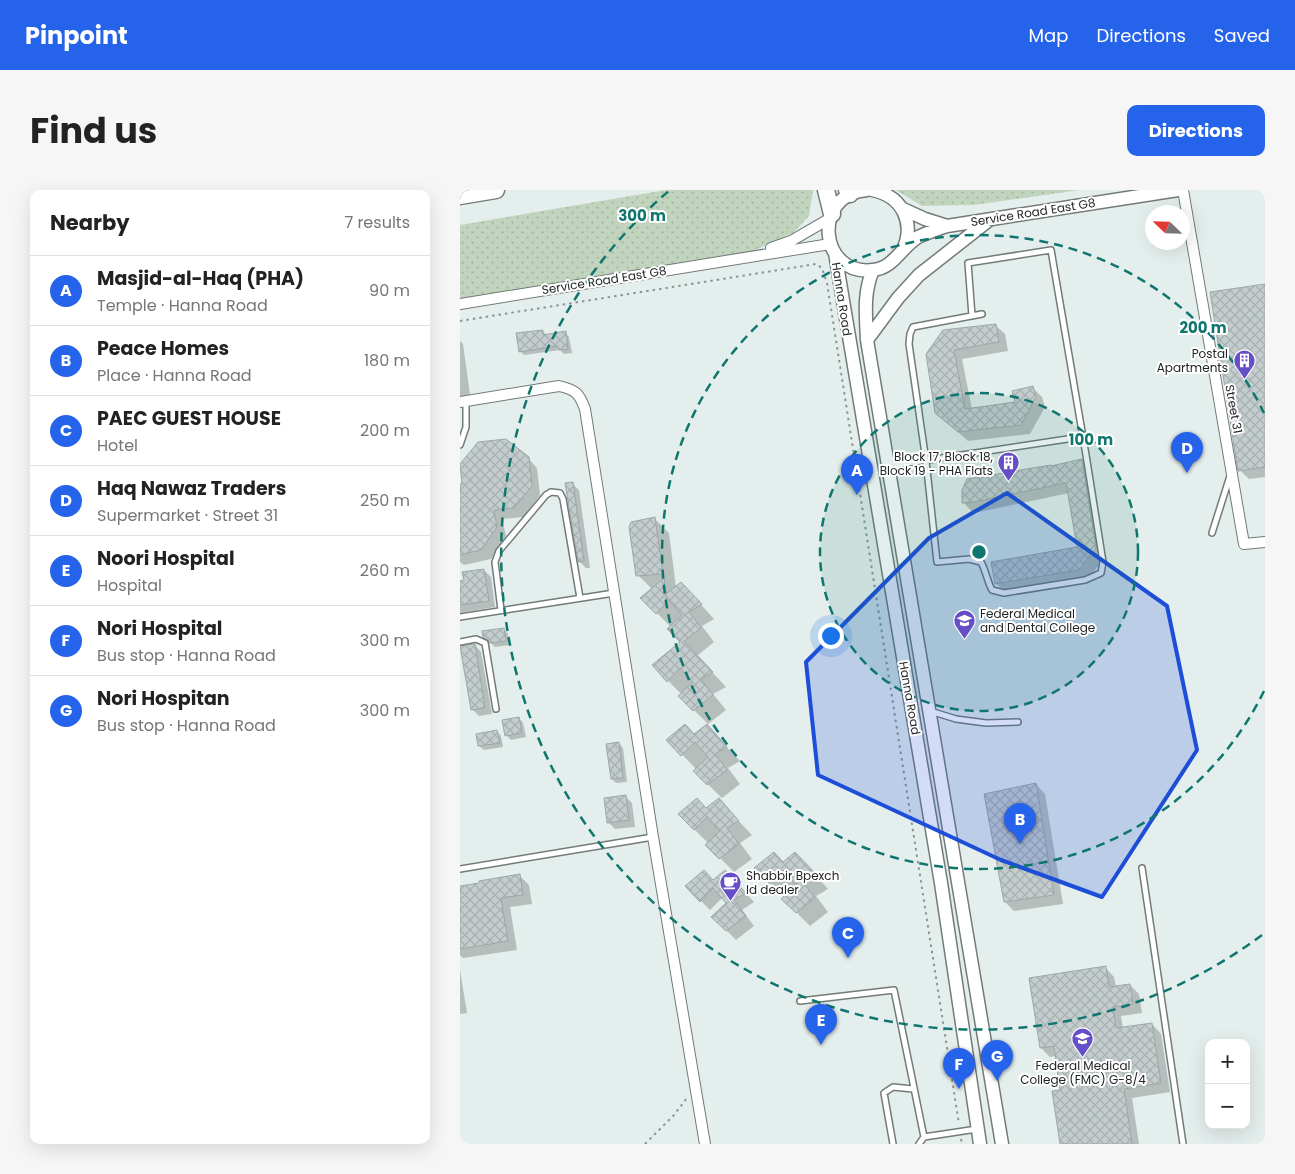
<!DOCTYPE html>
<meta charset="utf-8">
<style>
:root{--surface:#fff;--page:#f6f6f6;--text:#222;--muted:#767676;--line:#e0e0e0;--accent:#2563eb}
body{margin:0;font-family:Poppins,sans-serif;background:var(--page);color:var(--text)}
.controls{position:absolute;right:15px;bottom:15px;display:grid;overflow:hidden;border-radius:10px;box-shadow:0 5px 20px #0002}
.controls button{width:45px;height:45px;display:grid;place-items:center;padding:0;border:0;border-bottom:1px solid var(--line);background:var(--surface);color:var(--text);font:25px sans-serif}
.compass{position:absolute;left:685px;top:15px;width:45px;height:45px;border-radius:50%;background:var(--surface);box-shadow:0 5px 20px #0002;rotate:293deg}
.you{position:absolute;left:370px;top:445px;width:18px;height:18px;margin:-12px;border:4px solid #fff;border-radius:50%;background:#1a73e8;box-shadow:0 0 0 8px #1a73e833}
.badge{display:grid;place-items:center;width:32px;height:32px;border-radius:50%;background:var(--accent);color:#fff;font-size:16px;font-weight:700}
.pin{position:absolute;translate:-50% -41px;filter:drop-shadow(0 1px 2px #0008)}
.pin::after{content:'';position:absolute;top:26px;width:18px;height:15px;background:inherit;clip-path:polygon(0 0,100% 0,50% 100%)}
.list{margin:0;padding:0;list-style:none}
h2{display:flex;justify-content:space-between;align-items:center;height:65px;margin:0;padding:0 20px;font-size:21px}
h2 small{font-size:16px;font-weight:400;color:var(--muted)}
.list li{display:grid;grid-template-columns:32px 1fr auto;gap:15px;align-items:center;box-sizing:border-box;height:70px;padding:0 20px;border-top:1px solid var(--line)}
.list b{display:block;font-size:19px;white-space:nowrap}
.list p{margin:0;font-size:16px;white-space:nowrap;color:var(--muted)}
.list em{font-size:16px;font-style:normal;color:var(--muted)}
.map{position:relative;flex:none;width:805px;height:954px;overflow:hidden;border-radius:10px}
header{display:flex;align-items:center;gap:30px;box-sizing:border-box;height:70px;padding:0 25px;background:var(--accent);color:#fff}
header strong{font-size:24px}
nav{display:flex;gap:28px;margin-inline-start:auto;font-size:18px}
.intro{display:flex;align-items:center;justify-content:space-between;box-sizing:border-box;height:120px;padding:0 30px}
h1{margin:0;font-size:35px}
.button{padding:12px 22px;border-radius:10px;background:var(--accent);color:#fff;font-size:18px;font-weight:700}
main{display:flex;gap:30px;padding:0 30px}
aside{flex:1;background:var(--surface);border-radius:10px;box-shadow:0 5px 20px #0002}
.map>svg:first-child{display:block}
</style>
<header>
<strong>Pinpoint</strong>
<nav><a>Map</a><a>Directions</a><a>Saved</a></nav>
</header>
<div class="intro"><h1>Find us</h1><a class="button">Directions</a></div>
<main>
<aside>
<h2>Nearby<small>7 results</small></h2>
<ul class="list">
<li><span class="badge">A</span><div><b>Masjid-al-Haq (PHA)</b><p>Temple · Hanna Road</p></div><em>90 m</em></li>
<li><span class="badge">B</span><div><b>Peace Homes</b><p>Place · Hanna Road</p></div><em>180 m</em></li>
<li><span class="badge">C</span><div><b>PAEC GUEST HOUSE</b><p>Hotel</p></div><em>200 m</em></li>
<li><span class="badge">D</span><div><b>Haq Nawaz Traders</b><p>Supermarket · Street 31</p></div><em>250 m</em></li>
<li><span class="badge">E</span><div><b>Noori Hospital</b><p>Hospital</p></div><em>260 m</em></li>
<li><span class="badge">F</span><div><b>Nori Hospital</b><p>Bus stop · Hanna Road</p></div><em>300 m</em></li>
<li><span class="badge">G</span><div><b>Nori Hospitan</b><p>Bus stop · Hanna Road</p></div><em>300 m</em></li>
</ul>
</aside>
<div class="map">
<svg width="805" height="954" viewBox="0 0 805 954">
<defs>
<pattern id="grass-dots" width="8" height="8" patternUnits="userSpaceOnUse" patternTransform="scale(1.25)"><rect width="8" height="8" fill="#c1d4bd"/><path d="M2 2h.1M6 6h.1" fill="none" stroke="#a6b6a2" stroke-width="1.8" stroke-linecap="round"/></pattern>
<pattern id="building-cross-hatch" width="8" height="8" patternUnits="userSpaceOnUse" patternTransform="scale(1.25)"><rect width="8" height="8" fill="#c4cdce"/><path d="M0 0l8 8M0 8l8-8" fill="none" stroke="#a8b0b1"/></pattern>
</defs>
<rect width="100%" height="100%" fill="#e4eeec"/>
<path fill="url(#grass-dots)" d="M206 0H353L349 26 334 42 287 64 0 109V35Z
M436 0H620L513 15 462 16Z"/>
<path fill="#0003" d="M805 96V287L789 289 780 280Z
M535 135 545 144 548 161 502 169 512 219 556 213 573 198 582 207 585 217 570 244 508 251 476 222 467 165Z
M82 141 87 145 105 143 109 147 112 163 104 164 100 160 64 165 60 161Z
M0 151 3 154 11 212 0 213Z
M68 268 77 278 80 305 63 327 42 329 46 346 31 369 4 375 0 372V295Z
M622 271 631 280 645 367 628 389 545 402 536 393 618 358 609 303 519 322H512L503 312 591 277Z
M112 293 119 300 130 378H126L119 371Z
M195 329 209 343 216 397 235 408 254 429 242 436 254 452 237 466 266 497 253 504 266 520 248 534 220 506 222 505 193 475 222 452 211 437 197 423 192 399 178 385Z
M24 380 31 387 35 417 0 423V392Z
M44 439 48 444 49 455 35 457 24 447Z
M15 455 21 462 32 524 19 526 12 519Z
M59 528 63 533 66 547 51 550 46 545Z
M37 541 41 546 43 557 24 560 19 556 18 545Z
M234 545 260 550 280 571 268 578 280 594 262 608 234 581 236 579 208 550Z
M159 553 163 558 167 592 156 593 152 589Z
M576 594 585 604 603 714 554 721 545 712Z
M166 607 172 613 175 637 155 639 148 632Z
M247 619 272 624 292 645 280 653 292 669 274 682 247 655 248 653 234 639Z
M323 673 349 678 368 699 356 706 368 722 350 736 323 709 325 707 296 678Z
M59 685 69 695 72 714 50 717 57 760 3 768 0 765V698Z
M253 691H275L294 712 282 720 294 736 276 750 253 727 268 713 263 707 250 720 226 696Z
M645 777 654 787 656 797 670 795 679 804 682 823 661 826 663 839 692 834 701 844 710 902 672 908 679 954H601L602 901 596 866 590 867 581 858Z
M0 780 7 823 0 824Z"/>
<path fill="url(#building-cross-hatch)" stroke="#9ea7a7" d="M805 94V277L778 281 750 102Z
M536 134 539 152 494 160 505 219 555 212 552 201 573 196 576 207 561 235 498 242 475 223 466 164 483 140Z
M83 140V145L106 141 108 159 99 160 98 156 59 162 56 143Z
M46 249 69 267 72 296 54 318 34 320 37 337 21 360 0 365V294H2L0 274 18 252Z
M622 269 636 358 619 380 535 394 531 372 617 357 606 293 509 313H502V300L507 289 591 275V276Z
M113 292 124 371 118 372 105 293Z
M195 327 203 384 176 386 169 337 171 332Z
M24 379 29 411 0 415V391L4 390 2 382Z
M204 388 206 404 221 392 242 414 229 422 241 438 224 451 253 482 241 489 253 505 233 521 218 506 233 492 220 478 207 492 192 475 220 452 207 439 222 425 206 407 207 412 196 424 180 408Z
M44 438 46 451 29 453 28 450 23 447 22 441Z
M15 454 25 518 11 520 0 456Z
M59 527 62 543 45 546 42 530Z
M225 534 234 544 247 534 267 557 255 564 267 580 247 595 233 581 248 567 235 552 221 566 206 550Z
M37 540 40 553 18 556 16 544Z
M159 552 163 588 151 589 146 554Z
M576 593 594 705 544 712 524 604Z
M166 605 169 630 147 633 144 608Z
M237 608 246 618 259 608 279 631 267 638 279 654 259 669 245 655 260 641 247 627 234 640 218 624Z
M314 662 323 672 335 662 356 684 343 692 355 708 336 723 321 709 336 695 323 680 310 694 294 678Z
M244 680 253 690 265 680 286 703 274 710 286 726 266 741 251 727 266 713 253 698 240 712 225 696Z
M60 684 63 705 41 708 48 751 0 759V696L19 693V691Z
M646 776 649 797 670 794 673 814 653 817 656 838 692 833 701 893 664 899 672 954H600L592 901 600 900 594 856 580 858 569 788Z"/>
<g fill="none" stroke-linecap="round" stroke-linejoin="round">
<defs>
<path id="service" d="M512 126 508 73 591 60 626 265 643 372 641 383 625 390 544 403 532 400C527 391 526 381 521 372L509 369 477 372 466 271 449 154 450 144 453 137 522 124
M0 255 6 237V211
M428 276 614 248 623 250
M752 343 770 286
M41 420 35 372 39 361 86 305 91 302 100 303 103 309 120 408
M0 427 154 403
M0 452 16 449 25 453 36 519
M470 521 496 529 526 533 558 532
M682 678 723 954
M0 679 193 647
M340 811 434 800 464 947
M433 954 424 903 433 897 453 899
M459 954 464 947 517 939"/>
<path id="minor" d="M723 0 784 354 805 352
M311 58 331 51 369 29
M0 114 370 54
M0 212 99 196C116 200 119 203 125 219L193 647 245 954"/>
<path id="tertiary" d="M407 0C351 4 359 87 413 80 434 78 441 57 458 47 467 43 477 39 487 36L718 0
M412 0C443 6 455 33 443 60
M443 19 465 29 487 36
M375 63 481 693 520 954
M413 80C403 103 406 125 407 150L542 954
M407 150 438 108 459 85 529 30"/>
<path id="primary" d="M366 0 372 24
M387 0 390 4
M0 6 36 0"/>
</defs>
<use href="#service" stroke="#737b79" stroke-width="8"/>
<use href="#minor" stroke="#737b79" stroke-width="12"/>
<use href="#tertiary" stroke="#737b79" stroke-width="15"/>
<use href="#primary" stroke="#737b79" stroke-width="19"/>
<path stroke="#8d9493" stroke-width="2" stroke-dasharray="2.5 4" stroke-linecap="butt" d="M0 131 356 74 362 78 367 93 499 934
M501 949 502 954
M185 954 214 925 227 908"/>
<use href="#service" stroke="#fff" stroke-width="5"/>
<use href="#minor" stroke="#fff" stroke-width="10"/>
<use href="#tertiary" stroke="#fff" stroke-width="12"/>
<use href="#primary" stroke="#fff" stroke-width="16"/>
</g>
<path fill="#1d4ed8" fill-opacity="0.2" stroke="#1d4ed8" stroke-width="4" stroke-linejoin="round" d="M547 303 707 416 737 560 642 707 541 670 358 585 346 472 469 348Z"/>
<circle cx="519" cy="362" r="159" fill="#0f766e" fill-opacity=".12"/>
<g fill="none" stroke="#0f766e" stroke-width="2.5" stroke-dasharray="9 6">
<circle cx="519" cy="362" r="159"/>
<path d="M804 501A317 317 0 1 1 804 223"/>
<path d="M802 745A476 476 0 0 1 210 0"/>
</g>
<defs>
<symbol id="building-pin" viewBox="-11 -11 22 30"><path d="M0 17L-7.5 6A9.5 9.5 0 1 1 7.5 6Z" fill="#664ec7" stroke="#fff"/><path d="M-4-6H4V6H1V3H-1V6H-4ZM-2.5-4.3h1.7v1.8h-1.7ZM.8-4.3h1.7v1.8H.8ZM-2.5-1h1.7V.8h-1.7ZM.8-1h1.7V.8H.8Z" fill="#fff"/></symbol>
<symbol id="university-pin" viewBox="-11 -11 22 30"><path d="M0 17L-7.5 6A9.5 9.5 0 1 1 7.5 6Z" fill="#664ec7" stroke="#fff"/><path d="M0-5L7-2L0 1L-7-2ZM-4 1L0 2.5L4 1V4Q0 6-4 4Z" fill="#fff"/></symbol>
<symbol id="cafe-pin" viewBox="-11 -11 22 30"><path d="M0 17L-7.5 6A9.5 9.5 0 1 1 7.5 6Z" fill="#664ec7" stroke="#fff"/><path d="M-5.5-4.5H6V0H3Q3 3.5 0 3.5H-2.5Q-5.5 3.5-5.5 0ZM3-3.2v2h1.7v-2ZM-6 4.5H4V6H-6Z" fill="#fff"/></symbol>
</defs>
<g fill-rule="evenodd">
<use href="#building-pin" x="772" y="158" width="25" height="34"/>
<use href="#building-pin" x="536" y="260" width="25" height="34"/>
<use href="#university-pin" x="492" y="418" width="25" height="34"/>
<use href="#cafe-pin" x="258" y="680" width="25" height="34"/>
<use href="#university-pin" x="610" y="836" width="25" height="34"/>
</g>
<g text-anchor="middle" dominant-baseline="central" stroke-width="4" stroke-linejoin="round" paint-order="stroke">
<g font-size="12" fill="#222525" stroke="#fff">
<text transform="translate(573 22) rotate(-9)">Service Road East G8</text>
<text transform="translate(144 90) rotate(-9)">Service Road East G8</text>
<text transform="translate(382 109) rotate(81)">Hanna Road</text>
<text transform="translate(774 219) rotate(80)">Street 31</text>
<text transform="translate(450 508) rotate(80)">Hanna Road</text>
</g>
<g font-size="12" fill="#222525" stroke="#fff" text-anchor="end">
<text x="768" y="163">Postal<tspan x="768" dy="14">Apartments</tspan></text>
<text x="533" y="266">Block 17, Block 18,<tspan x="533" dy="14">Block 19 - PHA Flats</tspan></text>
<text x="520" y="423" text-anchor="start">Federal Medical<tspan x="520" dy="14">and Dental College</tspan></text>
<text x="286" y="685" text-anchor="start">Shabbir Bpexch<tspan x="286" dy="14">Id dealer</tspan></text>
<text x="623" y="875" text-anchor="middle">Federal Medical<tspan x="623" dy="14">College (FMC) G-8/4</tspan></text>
</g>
</g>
<circle cx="519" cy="362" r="8" fill="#0f766e" stroke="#fff" stroke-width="2.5"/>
<g font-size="15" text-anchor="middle" font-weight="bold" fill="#0f766e" stroke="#fff" stroke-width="4" stroke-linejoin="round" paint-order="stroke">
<text x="182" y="31">300 m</text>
<text x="743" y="143">200 m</text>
<text x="631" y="255">100 m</text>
</g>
</svg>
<div class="controls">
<button>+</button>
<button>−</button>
</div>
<svg class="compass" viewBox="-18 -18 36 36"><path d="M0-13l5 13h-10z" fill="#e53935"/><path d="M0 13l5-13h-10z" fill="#767676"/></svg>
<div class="you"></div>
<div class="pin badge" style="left:397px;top:305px">A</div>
<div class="pin badge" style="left:560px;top:654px">B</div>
<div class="pin badge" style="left:388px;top:768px">C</div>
<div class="pin badge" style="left:727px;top:283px">D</div>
<div class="pin badge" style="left:361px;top:855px">E</div>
<div class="pin badge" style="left:499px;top:899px">F</div>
<div class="pin badge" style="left:537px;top:891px">G</div>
</div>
</main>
